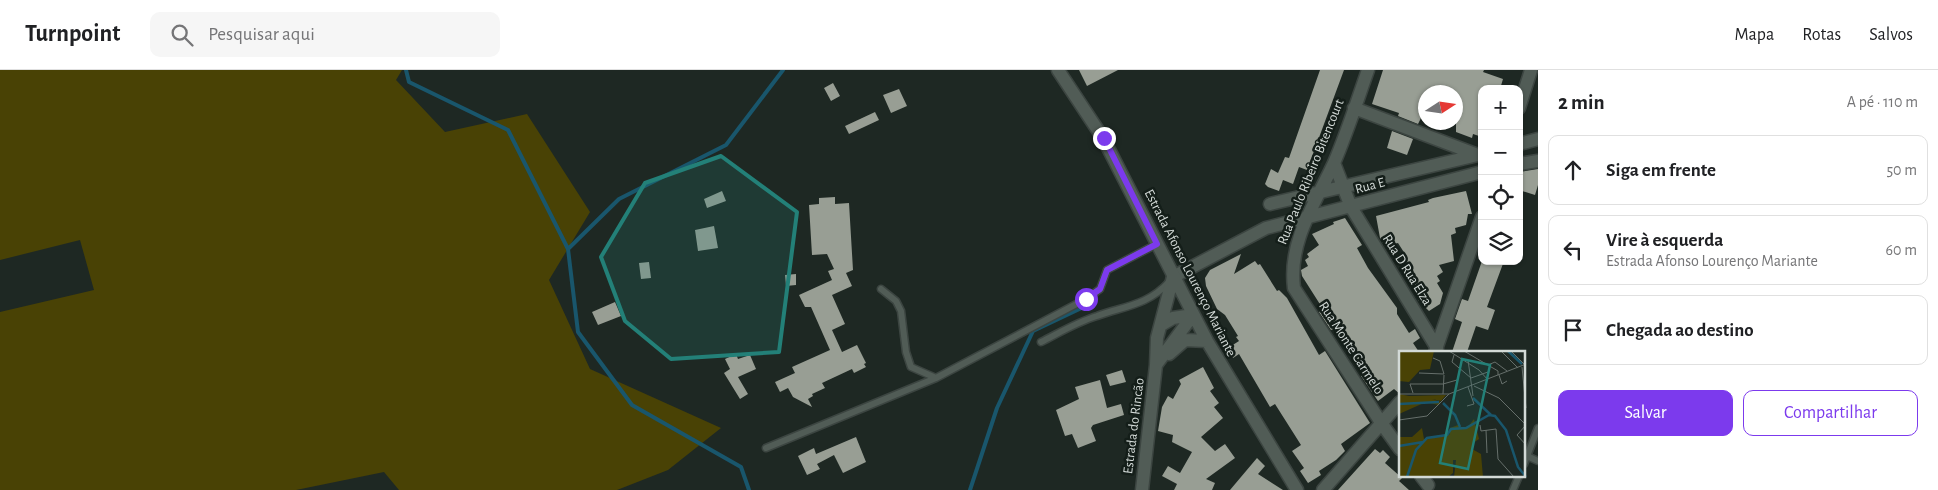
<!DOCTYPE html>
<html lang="pt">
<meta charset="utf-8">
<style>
:root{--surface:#fff;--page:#f6f6f6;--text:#202124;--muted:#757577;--line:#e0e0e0;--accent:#7c3aed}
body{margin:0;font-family:"Alegreya Sans",sans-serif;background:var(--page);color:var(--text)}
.controls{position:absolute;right:15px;top:15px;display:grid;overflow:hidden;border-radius:10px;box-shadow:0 1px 4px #0004}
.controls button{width:45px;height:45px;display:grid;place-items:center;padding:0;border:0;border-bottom:1px solid var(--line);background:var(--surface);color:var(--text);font:25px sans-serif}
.compass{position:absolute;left:1418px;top:15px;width:45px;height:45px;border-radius:50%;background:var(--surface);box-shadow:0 1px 4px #0004;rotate:78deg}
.stop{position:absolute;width:15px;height:15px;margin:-11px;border:4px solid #7c3aed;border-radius:50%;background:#fff}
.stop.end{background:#7c3aed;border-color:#fff;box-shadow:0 1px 5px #0008}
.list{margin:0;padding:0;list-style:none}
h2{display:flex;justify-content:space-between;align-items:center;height:65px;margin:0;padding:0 20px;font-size:21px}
h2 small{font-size:16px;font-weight:400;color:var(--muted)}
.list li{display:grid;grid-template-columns:32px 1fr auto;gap:15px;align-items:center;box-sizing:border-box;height:70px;margin:0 10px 10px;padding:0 10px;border:1px solid var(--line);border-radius:10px}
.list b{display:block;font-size:19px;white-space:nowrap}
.list p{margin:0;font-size:16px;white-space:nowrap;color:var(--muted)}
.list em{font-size:16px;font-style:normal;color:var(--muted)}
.actions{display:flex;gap:10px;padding:15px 20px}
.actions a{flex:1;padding:11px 0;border:1px solid var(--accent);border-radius:10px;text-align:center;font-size:18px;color:var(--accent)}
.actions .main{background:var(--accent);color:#fff}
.icon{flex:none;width:28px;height:28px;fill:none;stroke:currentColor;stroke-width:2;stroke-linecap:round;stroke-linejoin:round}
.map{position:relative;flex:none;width:1538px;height:420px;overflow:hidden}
header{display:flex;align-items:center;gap:30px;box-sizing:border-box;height:70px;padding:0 25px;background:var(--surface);border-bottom:1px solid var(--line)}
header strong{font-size:24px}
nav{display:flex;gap:28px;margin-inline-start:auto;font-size:18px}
.search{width:350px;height:45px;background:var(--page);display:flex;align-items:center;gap:12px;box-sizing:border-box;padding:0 18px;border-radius:10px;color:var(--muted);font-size:19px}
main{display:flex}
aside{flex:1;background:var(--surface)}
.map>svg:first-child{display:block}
</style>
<header>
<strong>Turnpoint</strong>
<div class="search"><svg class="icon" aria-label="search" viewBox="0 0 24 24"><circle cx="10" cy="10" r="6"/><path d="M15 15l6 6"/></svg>Pesquisar aqui</div>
<nav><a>Mapa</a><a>Rotas</a><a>Salvos</a></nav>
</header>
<main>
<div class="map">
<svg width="1538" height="420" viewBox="0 0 1538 420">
<rect width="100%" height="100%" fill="#1e2823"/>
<path fill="#494205" d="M0 0H402L396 10 445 62 527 44 590 142 549 210 590 299 721 358 668 400 617 420H399L384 402 296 420H0V242L94 220 80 170 0 190Z"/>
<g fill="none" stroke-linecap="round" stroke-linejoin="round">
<path stroke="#19566c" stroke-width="4" d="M406 0 409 12 508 60 568 179 578 262 632 335 741 397 749 420
M568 179 619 129 726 75 783 0
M970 420 997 338 1033 261 1090 234"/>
</g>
<path fill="#989e94" d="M1079 0H1118L1087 16Z
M1320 0H1344L1307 100 1299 97 1293 114 1283 110 1279 121 1268 117 1265 114 1271 99 1278 103 1285 87 1289 88Z
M1383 0H1484L1483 2 1503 9 1500 19H1482V67L1473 64 1472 68 1456 62V22H1426V50L1421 48 1418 54 1398 46 1399 43 1372 34Z
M833 13 840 26 831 31 824 18Z
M899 19 907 36 891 43 883 25Z
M875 42 879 50 849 64 845 56Z
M1392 61 1413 69 1407 85 1387 78Z
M1538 99V115L1535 125 1519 120V102Z
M722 121 726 131 707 138 704 129Z
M1466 121 1472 144H1468L1466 155 1455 158 1456 163 1451 165 1454 191 1439 195 1443 202 1437 206 1440 211 1437 213 1443 223 1440 234 1429 241 1418 230 1424 227 1405 201 1408 199 1402 189 1407 187 1398 173 1385 176 1380 168 1376 146 1429 132 1428 130 1433 128Z
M835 127V134L849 133 853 200 846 203 852 216 832 225 845 254 832 260 842 282 857 275 866 293 864 294 866 297 854 303 852 299 822 313 825 318 812 324 813 326 808 329 812 337 793 327 788 318 780 322 775 312 795 303 792 297 830 280 811 237H805L799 225 832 210 828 201 834 199 827 184 812 185 809 135 819 134V128Z
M1345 148 1362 175 1357 178 1368 198 1397 238V244L1409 263 1415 259 1420 268 1413 273 1419 282H1400V324L1394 319 1378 331 1361 306 1364 304 1338 263 1334 259 1331 260 1319 242 1323 239 1302 206 1301 200 1308 196 1305 190 1309 187 1307 184 1319 175 1312 164 1334 154 1333 152Z
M714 156 718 178 698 181 695 160Z
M1241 184 1234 204 1255 191 1258 195 1260 194 1277 221 1279 220 1287 228 1319 285 1325 281 1370 353 1341 374 1345 381 1336 390 1319 401 1321 405 1308 413 1300 401 1304 398 1292 381 1301 375 1275 334 1270 337 1239 284 1233 288 1228 278 1239 271 1236 267 1238 266 1225 245 1217 239 1206 216 1205 208 1210 200Z
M1482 191H1504L1487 237 1495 240 1488 260 1476 256 1467 282H1452L1462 252 1455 249 1462 229 1468 231Z
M649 192 651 208 641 209 639 193Z
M796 204V215L786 216 785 205Z
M615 232 621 246 598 255 592 242Z
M736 284 738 289 750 285 756 299 738 307 748 324 740 329 724 303 730 299 725 289Z
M1203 297 1214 318 1210 321 1219 333 1214 337 1223 348 1201 367 1215 381 1225 374 1235 388 1206 409 1215 413 1212 420H1174L1177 414 1162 406 1168 396 1180 403 1192 382 1172 372 1173 365 1158 361 1162 337 1168 326 1173 329 1181 314 1179 310Z
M1122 300 1126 312 1110 316 1106 305Z
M1100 310 1107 338 1121 334 1124 345 1093 355 1091 358 1096 371 1078 378 1072 364 1065 366 1056 340 1079 329 1075 317Z
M856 367 866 392 843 403 834 385 817 394 820 399 807 405 798 386 814 378 816 384Z
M1375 379 1380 383 1383 380 1390 387 1385 393 1402 408 1399 411 1409 420H1338Z
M1257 388 1265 396 1258 404 1283 420H1230Z"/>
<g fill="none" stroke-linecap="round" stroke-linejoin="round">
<defs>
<path id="lane" d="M881 219 896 231 901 241 906 282 911 297 936 308 1086 229 1100 219 1107 200 1157 174
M1041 272C1059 263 1077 252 1097 246 1125 236 1148 235 1169 212
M766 378 936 308
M1527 386 1538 391
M1524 394 1538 358
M1513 420 1519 406"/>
<path id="street" d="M1368 0C1357 31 1347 63 1334 93 1315 134 1288 171 1294 218L1382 354 1400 379
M1354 38 1478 85
M1519 38 1531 0
M1519 74 1538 69
M1334 93 1351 137 1437 278
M1519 94 1538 91
M1270 134 1482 84
M1173 207 1266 158 1482 102
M1435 282 1482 147
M1421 406 1428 415
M1323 420 1400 332"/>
<path id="secondary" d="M1058 0 1103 68 1207 271 1297 420
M1161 255 1173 248 1193 245
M1169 284 1185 270 1207 271
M1156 295 1193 245
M1142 420 1156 295 1157 268 1173 207"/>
</defs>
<use href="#lane" stroke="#3c4541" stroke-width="9"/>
<use href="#street" stroke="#3c4541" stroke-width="15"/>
<use href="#secondary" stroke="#3c4541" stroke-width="15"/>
<use href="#lane" stroke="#515c56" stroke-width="6"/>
<use href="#street" stroke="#515c56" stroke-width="12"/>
<use href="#secondary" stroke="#515c56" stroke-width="12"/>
</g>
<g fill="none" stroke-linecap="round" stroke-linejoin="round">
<path stroke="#7c3aed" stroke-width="6" d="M1086 229 1100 219 1107 200 1157 174 1104 68"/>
</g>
<path fill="#238078" fill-opacity="0.2" stroke="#238078" stroke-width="4" stroke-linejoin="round" d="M721 86 797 142 779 282 671 289 625 251 601 187 645 113Z"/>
<g text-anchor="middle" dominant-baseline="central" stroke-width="5" stroke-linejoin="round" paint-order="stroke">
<g font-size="14" fill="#d3dad7" stroke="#141e19">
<text transform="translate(1311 102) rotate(-68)">Rua Paulo Ribeiro Bitencourt</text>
<text transform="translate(1370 116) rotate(-15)">Rua E</text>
<text transform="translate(1407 200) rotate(58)">Rua D Rua Elza</text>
<text transform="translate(1190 203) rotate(63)">Estrada Afonso Lourenço Mariante</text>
<text transform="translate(1351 278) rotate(57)">Rua Monte Carmelo</text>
<text transform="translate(1134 356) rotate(-83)">Estrada do Rincão</text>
</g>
</g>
<g transform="translate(1399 281)">
<rect width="126" height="126" fill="#1e2823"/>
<path d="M0 0H35L31 18 21 19 10 31 0 30ZM0 43 10 45 47 44 42 50 33 48 42 51 39 54 27 51 0 63ZM75 68 80 88 74 92 73 98 82 103 84 126H55L57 109H54V122L49 126H0V86H13L23 77 25 88 47 85 51 83V77L59 74 63 78 69 76Z" fill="#494205"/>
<path fill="none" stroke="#19566c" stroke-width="2.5" d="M109 0 123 13M74 47 92 64M44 52 56 64 61 76M0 53 40 51M0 95 24 91M8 126 17 99 28 87 48 84 52 78 67 77 90 64 96 65 107 79 119 116 127 126"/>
<path fill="none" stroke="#666f6b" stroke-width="1" d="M50 0 80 19 89 29M65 0 99 20V24M102 0 119 17M112 0 125 13M55 4 53 11 72 27 89 21M34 7 41 10 45 23M69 9 74 45M89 14 96 11 108 20M123 16 127 57M20 22 45 23M100 24 103 33 108 30M75 35 100 47 127 74M14 42 11 33H44L58 29M0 43H50M44 43 45 24M68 55 75 53 69 36M0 69 28 65 50 43 127 13M81 74 82 80 97 78 99 108 115 126M127 74 118 84 127 94M87 79 88 102"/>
<path fill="#238078" fill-opacity="0.15" stroke="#238078" stroke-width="2.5" d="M63 8 91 14 69 118 41 112Z"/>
<rect width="126" height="126" fill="none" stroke="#d3dad7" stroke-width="2.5"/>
</g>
</svg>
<div class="controls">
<button>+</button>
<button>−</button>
<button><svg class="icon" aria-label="locate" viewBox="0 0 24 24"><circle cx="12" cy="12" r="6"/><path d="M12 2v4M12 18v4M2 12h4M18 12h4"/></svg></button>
<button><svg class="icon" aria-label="layers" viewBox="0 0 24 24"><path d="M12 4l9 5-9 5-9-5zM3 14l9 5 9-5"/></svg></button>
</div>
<svg class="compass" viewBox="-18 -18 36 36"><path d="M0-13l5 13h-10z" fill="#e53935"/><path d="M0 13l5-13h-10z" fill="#757577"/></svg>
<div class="stop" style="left:1086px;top:229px"></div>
<div class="stop end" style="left:1104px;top:68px"></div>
</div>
<aside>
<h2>2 min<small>A pé · 110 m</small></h2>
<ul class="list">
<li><svg class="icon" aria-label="ahead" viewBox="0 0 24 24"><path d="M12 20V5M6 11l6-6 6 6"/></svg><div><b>Siga em frente</b></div><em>50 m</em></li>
<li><svg class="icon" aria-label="left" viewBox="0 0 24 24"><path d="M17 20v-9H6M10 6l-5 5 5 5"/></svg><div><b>Vire à esquerda</b><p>Estrada Afonso Lourenço Mariante</p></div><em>60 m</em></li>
<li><svg class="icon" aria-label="arrive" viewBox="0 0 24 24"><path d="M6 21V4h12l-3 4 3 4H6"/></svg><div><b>Chegada ao destino</b></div></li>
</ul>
<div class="actions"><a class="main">Salvar</a><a>Compartilhar</a></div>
</aside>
</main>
